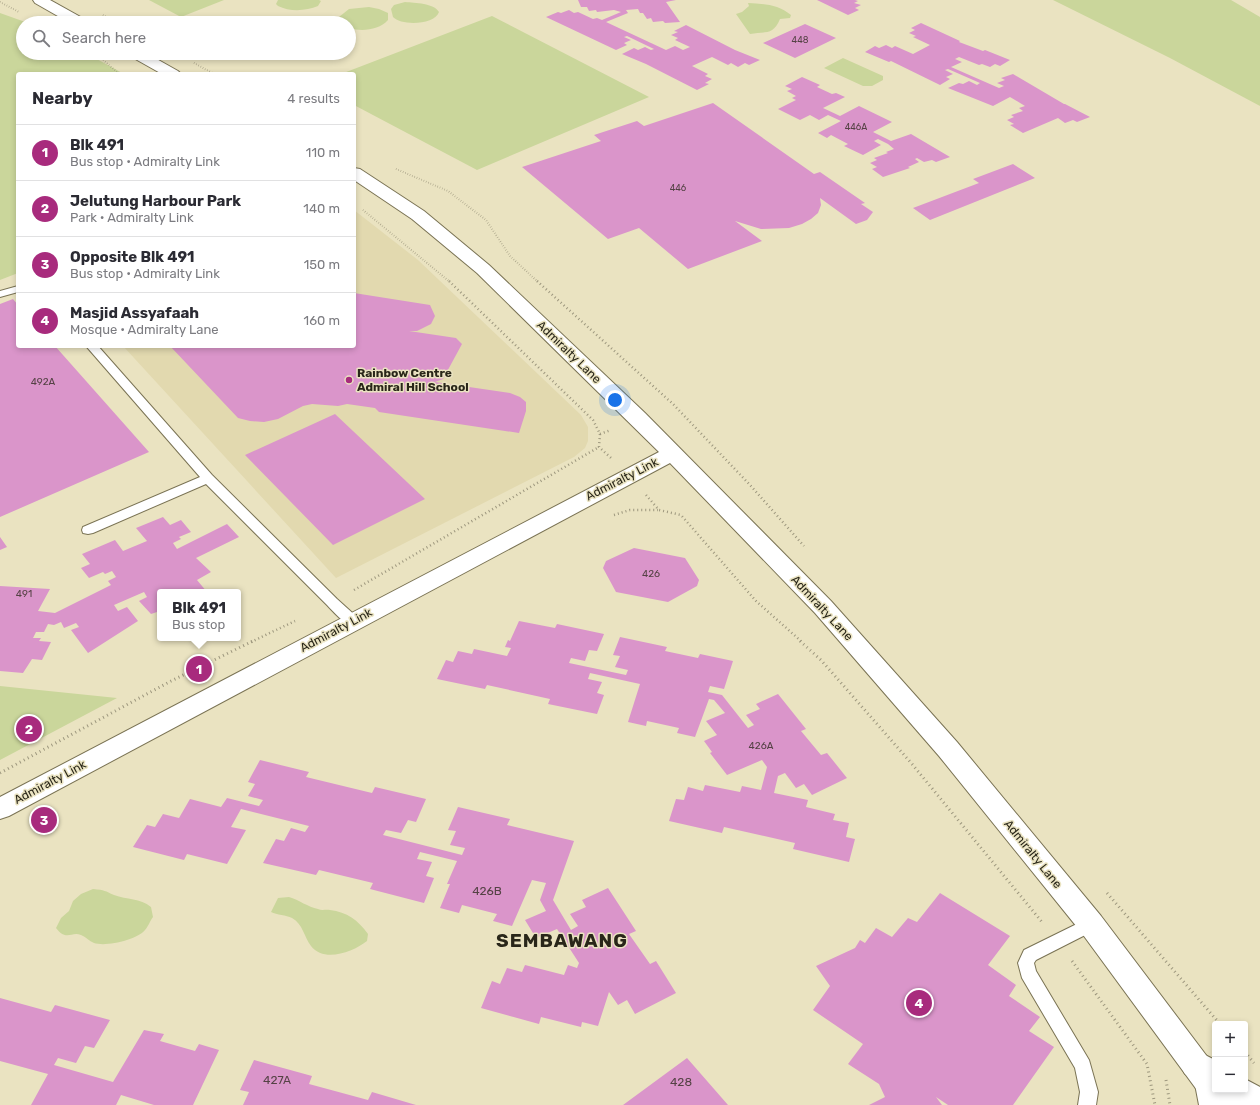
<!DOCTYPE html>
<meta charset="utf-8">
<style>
:root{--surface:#fff;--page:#f2f2f3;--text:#2b2b33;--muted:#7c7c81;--line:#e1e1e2;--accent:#a82b7d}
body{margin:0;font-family:Rubik,sans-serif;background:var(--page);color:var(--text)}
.controls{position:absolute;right:12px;bottom:12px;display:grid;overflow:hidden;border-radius:4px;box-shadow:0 2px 6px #0003}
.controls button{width:36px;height:36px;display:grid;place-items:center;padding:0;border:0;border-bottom:1px solid var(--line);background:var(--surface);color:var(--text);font:20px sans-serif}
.you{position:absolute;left:615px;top:400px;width:14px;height:14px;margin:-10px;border:3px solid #fff;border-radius:50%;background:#1a73e8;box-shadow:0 0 0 6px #1a73e833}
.badge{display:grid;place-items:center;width:26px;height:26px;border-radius:50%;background:var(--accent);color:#fff;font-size:13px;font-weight:700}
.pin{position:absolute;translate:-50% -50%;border:2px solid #fff;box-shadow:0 1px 4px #0006}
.popup{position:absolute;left:157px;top:589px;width:84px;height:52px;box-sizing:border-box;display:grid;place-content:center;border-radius:4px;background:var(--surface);filter:drop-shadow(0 1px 3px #0005);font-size:13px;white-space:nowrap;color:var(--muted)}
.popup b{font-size:15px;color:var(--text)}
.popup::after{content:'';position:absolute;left:50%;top:100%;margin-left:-8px;border:8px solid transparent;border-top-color:var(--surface)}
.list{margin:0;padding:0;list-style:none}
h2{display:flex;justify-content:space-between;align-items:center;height:52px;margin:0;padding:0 16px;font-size:17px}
h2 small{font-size:13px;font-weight:400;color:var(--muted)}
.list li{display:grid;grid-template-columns:26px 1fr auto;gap:12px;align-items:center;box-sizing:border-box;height:56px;padding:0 16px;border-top:1px solid var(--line)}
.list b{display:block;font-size:15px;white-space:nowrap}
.list p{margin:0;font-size:13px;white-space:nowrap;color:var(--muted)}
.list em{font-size:13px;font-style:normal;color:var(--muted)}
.icon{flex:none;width:22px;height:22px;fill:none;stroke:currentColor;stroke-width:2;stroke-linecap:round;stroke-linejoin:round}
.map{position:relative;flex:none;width:1260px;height:1105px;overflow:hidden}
.search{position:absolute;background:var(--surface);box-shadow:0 2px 6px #0003;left:16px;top:16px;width:340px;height:44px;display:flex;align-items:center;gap:10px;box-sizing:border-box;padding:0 14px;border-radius:22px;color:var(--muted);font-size:15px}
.panel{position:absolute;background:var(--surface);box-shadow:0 2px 6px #0003;left:16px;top:72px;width:340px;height:276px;border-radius:4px}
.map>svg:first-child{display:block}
</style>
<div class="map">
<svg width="1260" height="1105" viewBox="0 0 1260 1105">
<rect width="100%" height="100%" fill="#eae3c1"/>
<path fill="#e2d9af" d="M354 210 418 260 581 415 588 427V441L585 448 574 457 336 578 123 346H354Z"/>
<path fill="#cad69b" d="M149 0H224L181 17Z
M278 0H319L321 1 318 6C306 11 290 12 278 6L276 4Z
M1053 0H1231L1260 17V106L1170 58Z
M405 2C415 3 434 3 439 12 435 25 401 26 393 17L391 9 394 5Z
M748 3C764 4 778 4 791 15L790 18 780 19C773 36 765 31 750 34L736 14 742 12 749 6Z
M369 7 379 9 388 13V20C379 30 362 32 349 28V23H338L339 17 349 9Z
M0 13 28 23H23V53H86L124 74H18V273L0 280Z
M492 16 649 97 477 170 354 105V74H341Z
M843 58 883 76V80L872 86H863L824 68Z
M0 686 117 698 0 760Z
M93 889C105 890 105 891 114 895 127 900 140 898 151 907L153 917C150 921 148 927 145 930 137 940 106 947 94 943 89 941 86 937 81 935 71 931 67 942 56 928L61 918 69 911 73 901 81 894Z
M289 897C299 900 308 907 318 909 322 911 326 909 330 910 347 912 358 920 368 934L367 941C353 952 324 963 311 946 304 937 303 924 292 918 286 915 277 915 271 912L278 898Z"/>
<path fill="#da95ca" d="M578 0H676L666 2 680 22 665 23 663 21 653 22 651 18 647 19 643 13H640L638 9 626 10 628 13 606 22 666 50 675 46 683 50 690 47 675 40 678 38 671 35 678 32 674 31 686 25 735 50 760 60 749 65 745 63 738 67 731 63 728 65 712 57 692 66 708 74 705 76 712 79 705 83 709 84 697 90 646 64 622 54 634 48 638 50 645 47 651 50 654 49 627 36 624 37 631 40 624 43 627 45 616 50 546 17 558 12 561 13 569 10 574 13 578 12 593 19 597 18 602 20 621 12 614 10 597 12 596 10 589 11 587 7H581Z
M817 0H855L858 1 854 3 861 5 855 8 859 10 848 15Z
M921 23 960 41 959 42 983 51 985 50 1010 60 1000 66 995 64 990 67 982 64 979 65 959 57 955 59 962 62 951 67 999 88 1004 86 997 83 1005 80 1001 78 1013 74 1064 104H1065L1090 117 1077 122 1073 120 1065 123 1058 118 1023 133 1010 125 1014 124 1007 120 1014 117 1011 115 1023 111 1019 108 1025 106 1010 97 993 106 948 88 959 83 963 84 969 81 977 85 980 83 948 69 945 70 953 74 946 77 950 79 940 85 891 61 889 62 865 52 875 46 879 48 886 45 892 48 895 46 913 54 930 45 913 37 916 36 909 33 915 30 911 28Z
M805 24 836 38 795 58 763 43Z
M802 77 820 85 817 87 832 94 836 93 845 97 823 108 840 116 859 106 892 122 873 132 891 141 911 134 950 157 936 162 932 160 924 162 917 158 915 159 919 162 908 167 910 168 883 177 872 169 877 167 870 163 877 160 874 158 888 153 886 152 894 149 888 144 878 139 874 141 881 145 863 155 844 146 848 144 831 135 827 138 818 133 841 121 828 115 819 120 810 115 800 120 778 109 796 100 792 98 796 96 787 91 792 89 785 86Z
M713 103 814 174 820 172 865 203 861 204 873 212 867 220 856 224 820 198 821 205 818 213 811 219 802 224 789 228 761 229 735 221 762 241 688 269 639 228 608 239 522 167 601 141 594 135 637 121 644 126Z
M1013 164 1035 178 930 220 913 208 979 183 973 179Z
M354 293 430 305 435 316 431 324 417 331H409L456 338 462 344 443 379 435 382 510 393 520 397 526 402V411L519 433 379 412 375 408 347 404 338 406 312 404 303 406 278 419 264 422 250 421 238 418 170 346H354Z
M13 299 18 305V346H55L149 452 0 517V304Z
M335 414 425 499 333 545 245 455Z
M163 517 170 525 181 520 191 532 179 537 181 539 173 543 177 549 227 524 239 537 196 558 211 572 197 580 207 592H160V611L151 614 139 601 147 597 144 592 114 605 118 611 127 607 138 621 88 653 71 630 79 627 76 623 64 628 61 622 54 625 48 624 44 632H36L33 638H41L39 641 51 642 42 660 32 659 23 673 0 671V586L50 589 38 611 55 613 111 585 108 581 116 577 112 571 105 574 103 572 89 578 81 568 90 564 82 554 115 540 123 551 147 541 136 528Z
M0 537 7 547 0 550Z
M634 548 685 558 699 580 697 586 668 602 616 592 603 568 606 561Z
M519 621 555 628 557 624 604 634 597 651 589 650 585 661 571 658 569 663 626 675 628 670 615 667 620 656 613 655 620 637 667 647 665 651 698 658 700 654 733 661 724 689 710 686 708 692 722 695 748 728 754 725 746 715 760 709 756 704 778 694 806 729 801 731 821 755 827 753 847 778 812 795 804 784 796 788 785 773 778 776 774 793 808 800 806 807 835 814 833 820 849 823 846 837 855 839 849 862 793 849 795 843 724 827 722 833 669 821 676 799 684 800 688 787 703 791 705 785 740 792 742 786 761 790 767 767 762 760 727 775 710 753 712 752 704 741 717 735 706 721 725 713 714 700 709 699 695 737 677 733 679 728 647 721 646 726 628 722 640 684 590 673 588 679 602 682 597 693 604 695 597 714 548 704 550 699 487 685 485 689 437 679 446 660 453 662 458 651 472 654 474 649 507 656 511 648 505 647 508 640 510 641Z
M260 760 309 772 306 777 372 793 375 787 426 799 416 822 408 820 401 833 386 830 383 835 462 855 465 848 450 845 456 831 448 830 458 807 510 819 507 825 574 841 553 900 571 930 578 926 570 914 586 907 582 900 608 888 636 931 629 934 650 964 656 961 676 993 635 1014 627 1000 618 1005 609 992 598 1026 582 1022 581 1027 541 1017 539 1024 481 1008 492 981 500 984 507 968 522 972 525 965 564 975 568 965 577 968 579 963 557 929 536 938 525 920 546 911 540 900 546 883 532 880 512 926 493 921 497 914 462 905 459 913 440 908 450 884H447L457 861 420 852 417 859 432 862 426 876 434 878 424 903 370 889 373 883 319 870 316 875 263 863 276 839 284 841 291 828 305 832 309 826 241 809 231 827 246 830 227 864 187 854 184 860 133 847 147 825 155 827 163 814 179 818 190 799 221 807 227 798 259 806 263 800 248 796 255 784 248 782Z
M940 893 1010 936 988 965 1016 985 1009 996 1040 1017 1029 1031 1054 1047 1013 1105H948L936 1097 942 1105H869L885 1097 879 1084 848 1064 863 1044 813 1010 830 986 816 966 855 948 860 940 865 943 876 928 892 937 908 918 917 922Z
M0 998 51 1012 55 1005 110 1020 94 1048 85 1046 76 1063 58 1058 54 1065 113 1082 144 1030 164 1034 160 1041 195 1051 199 1044 219 1050 193 1105H154L121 1095 116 1105H31L48 1074 0 1061Z
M687 1058 728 1105H623Z
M254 1060 312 1076 309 1084 368 1100 372 1092 416 1105H243L249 1092 240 1090Z"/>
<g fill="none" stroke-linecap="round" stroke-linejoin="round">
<defs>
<path id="lane" d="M18 286V292L0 297V291Z
M86 346H98L212 475 337 599 358 618 360 621 358 624C346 628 335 613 327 605L206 484 93 533 88 534 83 533 82 530 83 527 200 477Z
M1091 917 1097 919 1099 924 1097 929 1036 960 1034 963 1036 971 1089 1060 1098 1092 1096 1105H1078L1080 1092 1075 1068 1022 978 1018 963 1024 950Z"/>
<path id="street" d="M33 0H50L86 20 88 23H70L35 3Z
M128 53H146L178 71 181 74H162L130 56Z
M354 168 360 169 424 211 489 265 645 413 831 601 957 742 1101 916 1215 1067V1090H1233L1241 1105H1208L1081 932 939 756 815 613 670 463 9 816 0 819V797L659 452 477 273 412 219 354 180Z"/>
<path id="secondary" d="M1195 1050 1215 1060V1090H1245V1079L1260 1087V1105H1236L1228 1100 1229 1105H1199L1194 1079 1185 1074 1180 1064 1185 1054Z"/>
</defs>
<use href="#lane" stroke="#7a7354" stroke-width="2"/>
<use href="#street" stroke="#7a7354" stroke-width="2"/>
<use href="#secondary" stroke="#7a7354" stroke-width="2"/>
<path stroke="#9d977e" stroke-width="2" stroke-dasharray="0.5 2" stroke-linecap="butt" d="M0 2 19 12
M103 15 117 23
M93 53 100 57 119 74
M194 63 214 74
M396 169 448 191 486 220 510 256 538 282
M363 210 450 282"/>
<path stroke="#9d977e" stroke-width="2.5" stroke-dasharray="1 3" stroke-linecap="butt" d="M449 281 593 420 600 434 599 447 611 458
M537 281 673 404 750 485 804 546
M600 434 611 430
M646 495 659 510 681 515 756 601 802 642
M614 515 630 510H658
M354 590 599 447
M251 642 295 621"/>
<path stroke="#9d977e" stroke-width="3" stroke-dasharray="1 3.5" stroke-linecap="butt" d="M800 641 821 660 912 764 1042 922
M0 773 171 681 253 641
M1107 893 1220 1024
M1072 961 1147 1064 1155 1105
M1245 1052 1254 1063
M1166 1080 1170 1105"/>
<use href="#lane" fill="#fff" fill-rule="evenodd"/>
<use href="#street" fill="#fff" fill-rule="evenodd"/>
<use href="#secondary" fill="#fff" fill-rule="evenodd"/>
</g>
<circle fill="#a82b7d" stroke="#eae3c1" stroke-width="1.5" cx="349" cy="380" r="4"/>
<g text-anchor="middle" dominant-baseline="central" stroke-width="3" stroke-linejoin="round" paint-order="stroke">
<g font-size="9" fill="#554245">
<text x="800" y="40">448</text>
<text x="856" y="127">446A</text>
<text x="678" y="188">446</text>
</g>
<g font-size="10" fill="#554245">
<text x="43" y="382">492A</text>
<text x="651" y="574">426</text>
<text x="24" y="594">491</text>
<text x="761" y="746">426A</text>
</g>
<g font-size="12" fill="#292619" stroke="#eae3c1">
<text transform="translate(569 352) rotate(44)">Admiralty Lane</text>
<text transform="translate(622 479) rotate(-27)">Admiralty Link</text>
<text transform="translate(822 608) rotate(47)">Admiralty Lane</text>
<text transform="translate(336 630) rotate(-28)">Admiralty Link</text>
<text transform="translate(50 782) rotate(-28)">Admiralty Link</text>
<text transform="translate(1033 854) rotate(51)">Admiralty Lane</text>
</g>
<g font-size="12" font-weight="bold" fill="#292619" stroke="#eae3c1" text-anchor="start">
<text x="357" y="373">Rainbow Centre<tspan x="357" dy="14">Admiral Hill School</tspan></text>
</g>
<g font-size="12" fill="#554245">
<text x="487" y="891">426B</text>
<text x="277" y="1080">427A</text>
<text x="681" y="1082">428</text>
</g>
<g font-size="19" font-weight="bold" letter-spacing="1" fill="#292619" stroke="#eae3c1">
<text x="562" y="940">SEMBAWANG</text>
</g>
</g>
</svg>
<div class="controls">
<button>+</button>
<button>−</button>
</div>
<div class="you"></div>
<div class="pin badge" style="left:199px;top:669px">1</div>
<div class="popup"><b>Blk 491</b>Bus stop</div>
<div class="pin badge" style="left:29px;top:729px">2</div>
<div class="pin badge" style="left:44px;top:820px">3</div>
<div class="pin badge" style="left:919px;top:1003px">4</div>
<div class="search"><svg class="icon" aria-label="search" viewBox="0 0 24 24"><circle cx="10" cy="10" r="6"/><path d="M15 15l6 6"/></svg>Search here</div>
<section class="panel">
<h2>Nearby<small>4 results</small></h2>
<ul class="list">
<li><span class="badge">1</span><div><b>Blk 491</b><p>Bus stop · Admiralty Link</p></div><em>110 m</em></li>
<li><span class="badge">2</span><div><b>Jelutung Harbour Park</b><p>Park · Admiralty Link</p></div><em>140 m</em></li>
<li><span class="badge">3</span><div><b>Opposite Blk 491</b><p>Bus stop · Admiralty Link</p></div><em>150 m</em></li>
<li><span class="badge">4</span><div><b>Masjid Assyafaah</b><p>Mosque · Admiralty Lane</p></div><em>160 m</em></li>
</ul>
</section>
</div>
